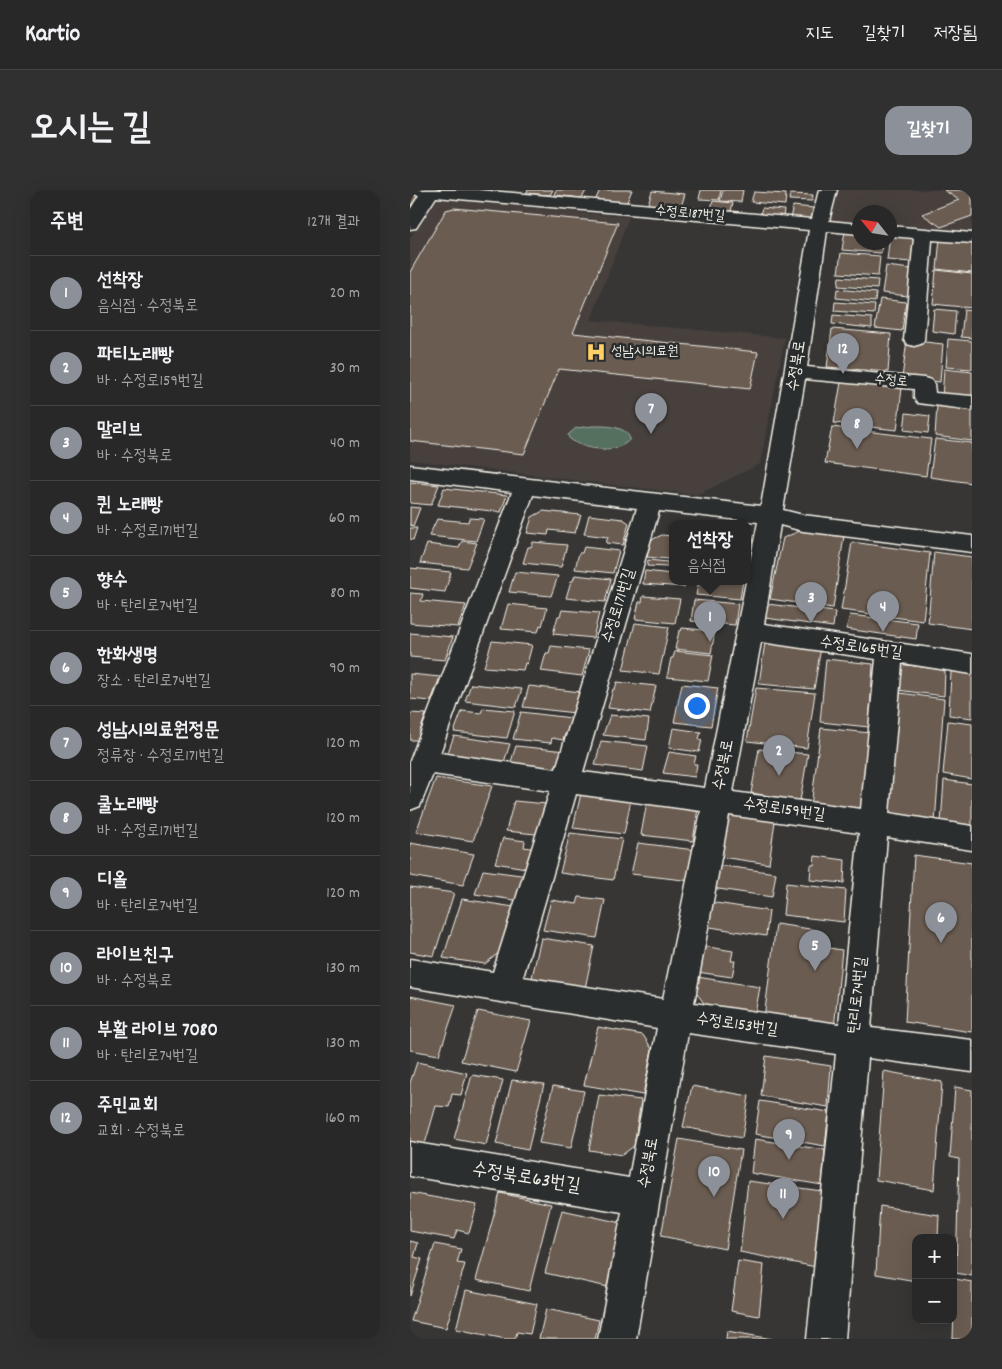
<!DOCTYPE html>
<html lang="ko">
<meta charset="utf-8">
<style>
:root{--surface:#292828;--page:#313030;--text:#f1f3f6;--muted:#a5a6a8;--line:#454445;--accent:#8c9099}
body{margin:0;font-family:Dekko,"Poor Story",sans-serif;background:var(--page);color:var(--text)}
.controls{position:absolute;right:15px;bottom:15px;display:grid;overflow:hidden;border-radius:10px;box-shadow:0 5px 20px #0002}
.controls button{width:45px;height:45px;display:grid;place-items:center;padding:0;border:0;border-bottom:1px solid var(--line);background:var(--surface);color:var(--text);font:25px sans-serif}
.compass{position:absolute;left:442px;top:15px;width:45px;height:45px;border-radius:50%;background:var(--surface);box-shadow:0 5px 20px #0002;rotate:300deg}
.you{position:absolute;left:286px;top:515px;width:18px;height:18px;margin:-12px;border:4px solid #fff;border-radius:50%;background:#1a73e8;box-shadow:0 0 0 8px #1a73e833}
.badge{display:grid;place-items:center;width:32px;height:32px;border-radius:50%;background:var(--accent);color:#fff;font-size:16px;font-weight:700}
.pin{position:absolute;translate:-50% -41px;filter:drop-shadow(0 1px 2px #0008)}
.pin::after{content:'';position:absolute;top:26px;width:18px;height:15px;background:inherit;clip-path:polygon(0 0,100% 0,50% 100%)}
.popup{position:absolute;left:259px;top:330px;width:82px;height:65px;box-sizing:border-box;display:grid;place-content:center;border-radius:10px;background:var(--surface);filter:drop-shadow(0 1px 4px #0005);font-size:16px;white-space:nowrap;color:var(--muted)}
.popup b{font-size:19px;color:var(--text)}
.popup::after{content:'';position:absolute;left:50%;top:100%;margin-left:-10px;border:10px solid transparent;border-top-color:var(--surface)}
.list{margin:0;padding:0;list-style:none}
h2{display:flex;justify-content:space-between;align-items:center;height:65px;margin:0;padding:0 20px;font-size:21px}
h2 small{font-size:16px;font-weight:400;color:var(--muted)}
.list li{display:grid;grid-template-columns:32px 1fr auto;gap:15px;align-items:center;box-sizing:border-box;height:75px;padding:0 20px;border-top:1px solid var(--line)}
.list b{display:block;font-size:19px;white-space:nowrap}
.list p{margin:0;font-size:16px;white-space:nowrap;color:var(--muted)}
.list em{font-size:16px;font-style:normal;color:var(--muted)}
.map{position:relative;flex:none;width:562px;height:1149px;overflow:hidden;border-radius:15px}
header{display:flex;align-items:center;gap:30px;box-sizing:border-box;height:70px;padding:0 25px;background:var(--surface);border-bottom:1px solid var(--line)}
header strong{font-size:24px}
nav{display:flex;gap:28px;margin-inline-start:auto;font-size:18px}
.intro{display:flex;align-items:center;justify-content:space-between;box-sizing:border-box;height:120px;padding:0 30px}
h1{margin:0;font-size:35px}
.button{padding:12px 22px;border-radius:15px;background:var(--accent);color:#fff;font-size:18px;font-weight:700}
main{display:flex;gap:30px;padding:0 30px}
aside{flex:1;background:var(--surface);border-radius:15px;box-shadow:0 5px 20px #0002}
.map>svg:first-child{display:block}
</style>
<header>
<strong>Kartio</strong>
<nav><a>지도</a><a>길찾기</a><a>저장됨</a></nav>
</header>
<div class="intro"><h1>오시는 길</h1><a class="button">길찾기</a></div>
<main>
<aside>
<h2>주변<small>12개 결과</small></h2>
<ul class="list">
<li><span class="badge">1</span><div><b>선착장</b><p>음식점 · 수정북로</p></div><em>20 m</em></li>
<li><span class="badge">2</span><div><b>파티노래빵</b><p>바 · 수정로159번길</p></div><em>30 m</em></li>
<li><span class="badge">3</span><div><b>말리브</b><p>바 · 수정북로</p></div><em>40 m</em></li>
<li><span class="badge">4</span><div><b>퀸 노래빵</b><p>바 · 수정로171번길</p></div><em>60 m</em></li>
<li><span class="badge">5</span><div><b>향수</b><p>바 · 탄리로74번길</p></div><em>80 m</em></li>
<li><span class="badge">6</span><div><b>한화생명</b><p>장소 · 탄리로74번길</p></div><em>90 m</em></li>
<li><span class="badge">7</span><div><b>성남시의료원정문</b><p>정류장 · 수정로171번길</p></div><em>120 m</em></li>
<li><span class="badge">8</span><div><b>쿨노래빵</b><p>바 · 수정로171번길</p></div><em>120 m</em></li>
<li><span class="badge">9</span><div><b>디올</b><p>바 · 탄리로74번길</p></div><em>120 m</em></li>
<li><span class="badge">10</span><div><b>라이브친구</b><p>바 · 수정북로</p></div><em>130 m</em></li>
<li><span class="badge">11</span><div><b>부활 라이브 7080</b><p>바 · 탄리로74번길</p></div><em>130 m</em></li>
<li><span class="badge">12</span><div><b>주민교회</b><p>교회 · 수정북로</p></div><em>160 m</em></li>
</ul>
</aside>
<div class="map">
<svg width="562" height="1149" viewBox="0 0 562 1149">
<rect width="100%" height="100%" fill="#373635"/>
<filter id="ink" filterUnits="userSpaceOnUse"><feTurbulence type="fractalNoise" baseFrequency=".02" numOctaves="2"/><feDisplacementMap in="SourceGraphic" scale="10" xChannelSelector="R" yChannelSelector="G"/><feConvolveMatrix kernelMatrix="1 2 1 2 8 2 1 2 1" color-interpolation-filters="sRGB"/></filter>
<g filter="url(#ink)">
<path fill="#46413d" d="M424 0H562V43L480 37V22H450L449 35 418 33Z
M24 8 219 27 181 130 375 148 350 274 287 305 0 270V48Z"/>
<path fill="#55705e" stroke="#a4b0a3" d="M183 236C194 236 216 235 220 249 208 265 171 260 159 248L158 245 166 238Z"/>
<path fill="#6a5b51" stroke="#f4f1e8" d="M118 0H143L140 5 116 3Z
M146 0H166L176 1 172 8 144 5Z
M190 0H222L216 14 185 11Z
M291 0H311L309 10 289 9Z
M313 0H333L331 12 310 11Z
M534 0H562V26L531 37 512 24 549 10Z
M0 1 8 5 0 17Z
M242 1 275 4 270 20 237 17Z
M344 2 376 4 375 15 341 12Z
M380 4 403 5 402 11 379 10Z
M303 11 323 13 320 25 300 23Z
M383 16 403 18 401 30 380 28Z
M44 18 208 33 163 143 348 162 340 199 149 179 114 264 0 251V82L36 20Z
M352 18 374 20 373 27 350 25Z
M435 41 450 42V52H472L471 63 432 60Z
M480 44 505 46 501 72 477 70Z
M530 48 562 51V83L527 79Z
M431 63 470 66 468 86 428 83Z
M476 76 501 79 498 106 472 103Z
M526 80 562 84V118L523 114Z
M429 87 468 90 467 99 428 96Z
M427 99 466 103 465 112 426 108Z
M470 109 496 112 492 141 465 138Z
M425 112 465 115 464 124 424 121Z
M524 119 546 121 544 144 522 141Z
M554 120 562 121V148L551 147Z
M423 125 462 128V138L422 134Z
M422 139 481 144 478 182 417 177Z
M538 149 562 151V179L536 177Z
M497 150 533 154 530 192 492 188Z
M534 179 562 182V211L532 208Z
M431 192 492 198 487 240 424 233Z
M527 215 562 219V251L525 246Z
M496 223 520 226 518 243 494 240Z
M422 237 521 249 516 286 415 273Z
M525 249 562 253V293L520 287Z
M0 292 29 295 21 315 0 313Z
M34 298 97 305 91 322 28 315Z
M0 317 10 318 3 336 0 335Z
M133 321 171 325 165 343 139 340 138 345 117 343 122 327Z
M179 325 213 329 219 333 213 355 196 353 198 347 174 344Z
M59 328 74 329 66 351 19 346 27 329 58 332Z
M0 338H7L3 350 0 349Z
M392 340 434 346 423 418 360 409 373 348Z
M252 345 262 346V365L260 364 259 369 237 367 241 350Z
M52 351 67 353 57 378 10 373 17 354 49 358Z
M123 352 157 355 151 377 113 373 118 357H121Z
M442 352 520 363 513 431 431 420Z
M174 357 209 361 203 383 165 379 169 363H172Z
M524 362 562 367V439L518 433Z
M238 370 258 372 257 377 237 376Z
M0 378 41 382 35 402 0 398Z
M235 381 262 384V391H275L274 397 233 394Z
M105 382 148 386 141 406 99 402Z
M165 385 201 389 195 412 156 408 161 391H163Z
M289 391H333L330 409 286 405Z
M0 403 13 404 11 411 56 415 48 437 0 433Z
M233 406 270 409 265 433 225 429 229 412H232Z
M284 410 328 414 325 435 281 431Z
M98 414 137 418 132 436 130 435 128 442 91 439Z
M357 414 425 422 423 437 355 428Z
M152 420 189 423 183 448 143 444 148 426H150Z
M440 425 508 433 506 449 436 439Z
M225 433 259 437 249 484 213 480Z
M272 438 305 441 301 463 265 459 269 441H271Z
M0 443 43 447 35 470 0 467Z
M82 451 122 455 117 474 115 473 113 480 74 477Z
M355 452 411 457 404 499 349 494Z
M141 456 179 460 172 486 131 481 136 463H139Z
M265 461 303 465 298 491 257 487 261 468H263Z
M416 469 463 474 459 537 410 532Z
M489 474 535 480 534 506 487 500Z
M541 481 562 484V528L539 525Z
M0 484 30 487 21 511 0 509Z
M207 492 246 496 240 523 198 518 203 499H205Z
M61 494 112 499 106 517 55 511Z
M272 494 308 498 301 536 264 532Z
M119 496 171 502 165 523 113 517Z
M346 498 405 503 397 558 337 551Z
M490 503 534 509 525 633 478 626Z
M73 518 105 521 97 548 44 542 52 521 71 523Z
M111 522 170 529 165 545 155 544 153 550 142 548 141 553 103 549Z
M0 523 16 524 7 550H0Z
M200 525 239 529 236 550 193 545Z
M538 531 562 534V589L533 584Z
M263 538 291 542 289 549 292 550 289 562 259 558Z
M411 538 460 543 453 622 401 616Z
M44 546 100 554 92 578 35 570Z
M191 551 238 556 233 581 185 575Z
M106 556 156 561 149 587 98 581Z
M349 559 398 564 390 611 341 603Z
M259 562 286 566 284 574H287L285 587 253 583Z
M26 588 82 596 63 651 6 642Z
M534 590 562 594V638L531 633Z
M172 599 222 605 214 644 163 638Z
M238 606 289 612 283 651 231 645Z
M104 611 137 614 135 645 96 641Z
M318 625 365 631 359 674 311 667Z
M160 643 212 649 203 690 150 683Z
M93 648 115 651 114 657 127 659 122 679 85 673Z
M0 653 64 664 53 695 0 686Z
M228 653 285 660 282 691 221 684Z
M504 665 562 673V842L495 832Z
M405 666 435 670 434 693 400 690 401 675H404Z
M306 675 366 683 362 707 302 698Z
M73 680 118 686 111 711 65 704Z
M376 693 436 700 434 732 373 725Z
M0 697 44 703 24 766 0 762Z
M169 707 195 710 187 748 133 740 141 710 167 714Z
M52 709 104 717 91 761 75 774 33 768Z
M299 712 359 721 356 746 294 736Z
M366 734 407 740 406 756 432 760 424 839 354 828Z
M131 748 184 756 174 803 120 796Z
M292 756 323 761 321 771H325L322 787 287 782Z
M287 787 350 797 345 824 297 817 284 800Z
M0 806 46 815 29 865 0 860Z
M68 821 121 831 106 882 51 871Z
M188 837 233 845 242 859 233 905 174 895Z
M356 866 421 876 418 917 351 906Z
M7 872 57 883 51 905 42 904 39 917 26 916 15 954 0 952V893Z
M474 881 532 892 524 1000 466 990Z
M62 885 93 890 76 955 44 949Z
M102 890 134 894 118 960 86 954Z
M143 896 174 901 161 958 129 953Z
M282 896 339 906 332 948 273 937Z
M545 897 562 900V1086L546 1083 549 969 540 967Z
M189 905 231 910 224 956 212 965 179 960Z
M350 911 419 922 415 956 345 944Z
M269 949 331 960 315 1059 251 1046Z
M345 949 415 960 412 995 341 983Z
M338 991 412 1001 406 1077 330 1062Z
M0 1003 67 1015 59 1043 47 1040 44 1049 0 1041Z
M90 1003 141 1014 119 1101 66 1090Z
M470 1016 529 1025 528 1048H506V1091L466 1084Z
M152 1020 212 1033 198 1097 135 1083Z
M0 1051 8 1053 4 1067 12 1069 0 1106Z
M25 1054 51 1059 47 1073 55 1074 36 1138 1 1131Z
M328 1071 354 1075 349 1126 321 1121Z
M545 1089 562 1092V1149H543Z
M56 1100 127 1114 120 1144 107 1142 105 1149H96L46 1139Z
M136 1119 189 1130 185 1149H129Z
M317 1141 362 1149H316Z"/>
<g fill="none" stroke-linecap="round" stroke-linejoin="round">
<defs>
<path id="minor" d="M0 0H68L402 29 409 0H427L419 31 450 34V44L417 41 397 177 514 188 521 190 524 194 525 203 562 206V220L508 213 504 208V199L395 189 373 320 393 325 562 346V362L393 341 370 335 354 434 562 464V484L492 473 479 623 562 636V660L477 647 461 838 562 850V882L458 868 435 1149H397L426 864 278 843 226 1149H188L212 1022 0 986V952L219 988 247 838 0 797V769L83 782 140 601 23 584 10 616 0 620V571L102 302 0 289V275L351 316 399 40 26 7 6 38 0 39V20L9 5 3 4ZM123 305 227 318 146 579 30 563ZM249 321 348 332 295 598 173 582ZM351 452 466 469 451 619 323 602ZM166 604 291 621 253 809 113 787ZM319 625 449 643 429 834 284 813Z
M480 36 562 43V53L522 50 514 150 511 154 504 156 497 154 494 150 504 48 480 46Z"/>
</defs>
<use href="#minor" stroke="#f4f1e8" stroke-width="3"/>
<use href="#minor" fill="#2a2d2e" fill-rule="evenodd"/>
</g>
</g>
<defs>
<symbol id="hospital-bare" viewBox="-9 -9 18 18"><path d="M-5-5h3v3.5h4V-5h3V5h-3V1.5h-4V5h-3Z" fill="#ffd166" stroke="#2a2d2e" stroke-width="2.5" paint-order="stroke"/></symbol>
</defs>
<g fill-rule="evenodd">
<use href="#hospital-bare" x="172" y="148" width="28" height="28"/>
</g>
<g text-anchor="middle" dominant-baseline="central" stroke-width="5" stroke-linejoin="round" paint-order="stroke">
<g font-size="14" fill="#f4f1e8" stroke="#2a2d2e">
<text transform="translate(280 24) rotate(5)">수정로187번길</text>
<text transform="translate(481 191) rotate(5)">수정로</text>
</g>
<g font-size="14" fill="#f4f1e8" stroke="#2a2d2e" text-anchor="start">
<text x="201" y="162">성남시의료원</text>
</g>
<g font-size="16" fill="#f4f1e8" stroke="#2a2d2e">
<text transform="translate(387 176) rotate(-81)">수정북로</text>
<text transform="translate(209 416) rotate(-73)">수정로171번길</text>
<text transform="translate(451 458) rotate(8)">수정로165번길</text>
<text transform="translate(314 575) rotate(-79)">수정북로</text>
<text transform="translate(374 620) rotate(8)">수정로159번길</text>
<text transform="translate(448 805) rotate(-84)">탄리로74번길</text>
<text transform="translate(327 835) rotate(8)">수정로153번길</text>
<text transform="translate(239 973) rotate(-80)">수정북로</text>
</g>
<g font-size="19" fill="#f4f1e8" stroke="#2a2d2e">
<text transform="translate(116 989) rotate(9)">수정북로63번길</text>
</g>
</g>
</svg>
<div class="controls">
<button>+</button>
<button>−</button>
</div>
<svg class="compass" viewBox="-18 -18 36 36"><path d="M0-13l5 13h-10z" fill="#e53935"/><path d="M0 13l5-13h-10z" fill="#a5a6a8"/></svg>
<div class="you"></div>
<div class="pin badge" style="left:300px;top:452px">1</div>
<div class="popup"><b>선착장</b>음식점</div>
<div class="pin badge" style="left:369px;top:586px">2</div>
<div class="pin badge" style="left:401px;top:433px">3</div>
<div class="pin badge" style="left:473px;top:442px">4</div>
<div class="pin badge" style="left:405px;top:781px">5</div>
<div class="pin badge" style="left:531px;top:753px">6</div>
<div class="pin badge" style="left:241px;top:244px">7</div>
<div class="pin badge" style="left:447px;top:259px">8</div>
<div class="pin badge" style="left:379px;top:970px">9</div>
<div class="pin badge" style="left:304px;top:1007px">10</div>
<div class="pin badge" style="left:373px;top:1029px">11</div>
<div class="pin badge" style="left:433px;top:184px">12</div>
</div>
</main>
